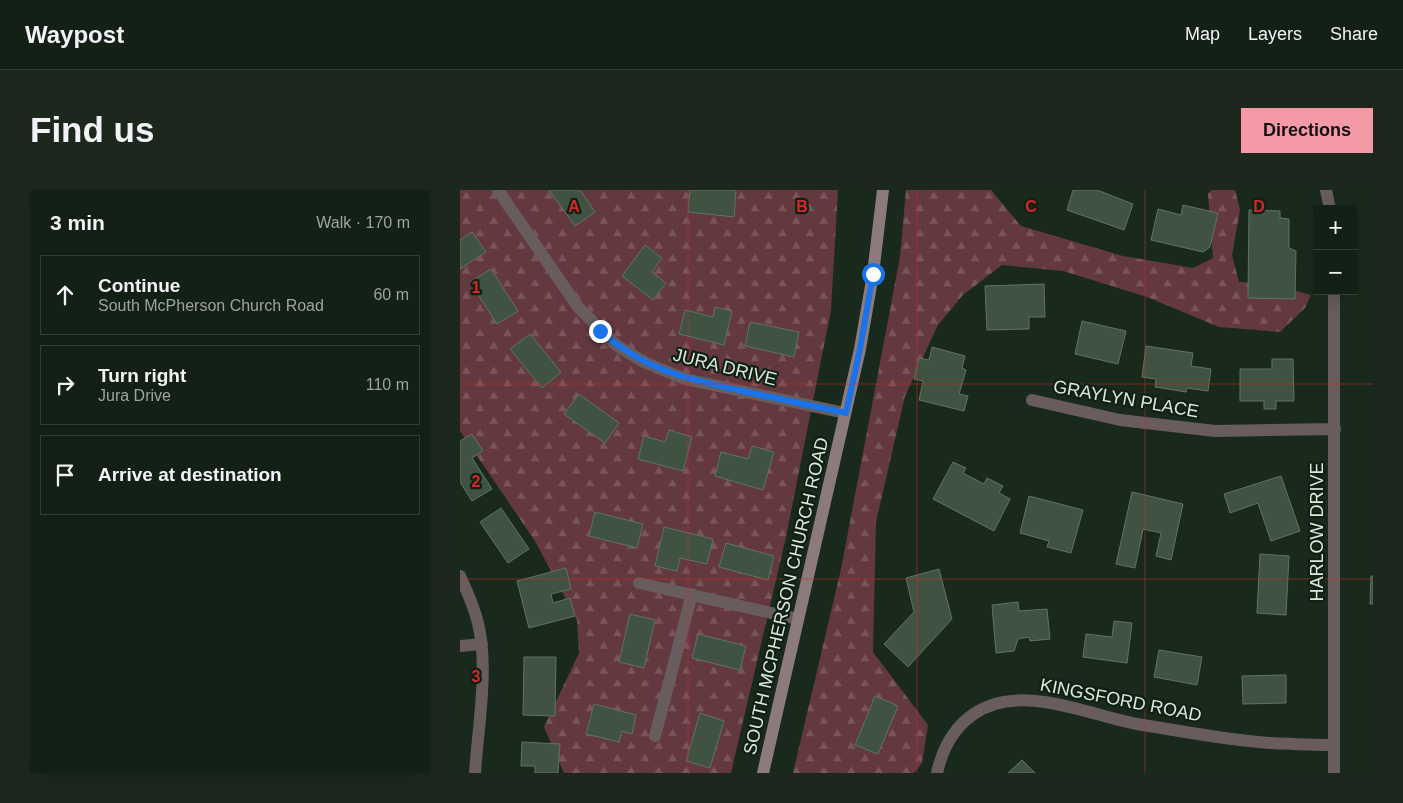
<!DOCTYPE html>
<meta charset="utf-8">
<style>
:root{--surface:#132015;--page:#1c281e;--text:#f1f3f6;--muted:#9da3a0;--line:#323e34;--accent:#f49aa6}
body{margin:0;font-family:Arial,sans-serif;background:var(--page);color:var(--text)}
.controls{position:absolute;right:15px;top:15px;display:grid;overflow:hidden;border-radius:0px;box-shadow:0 5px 20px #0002}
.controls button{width:45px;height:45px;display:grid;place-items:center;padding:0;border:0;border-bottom:1px solid var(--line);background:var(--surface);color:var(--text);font:25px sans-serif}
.stop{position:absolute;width:15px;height:15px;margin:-11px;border:4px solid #1a73e8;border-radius:50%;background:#fff}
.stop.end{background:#1a73e8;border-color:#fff;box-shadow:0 1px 5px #0008}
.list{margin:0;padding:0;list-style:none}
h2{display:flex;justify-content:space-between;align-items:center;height:65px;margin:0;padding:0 20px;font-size:21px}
h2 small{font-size:16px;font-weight:400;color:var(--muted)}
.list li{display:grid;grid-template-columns:32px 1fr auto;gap:15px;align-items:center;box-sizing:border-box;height:80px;margin:0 10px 10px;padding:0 10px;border:1px solid var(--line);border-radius:0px}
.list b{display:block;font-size:19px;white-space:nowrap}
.list p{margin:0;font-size:16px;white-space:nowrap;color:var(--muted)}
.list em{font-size:16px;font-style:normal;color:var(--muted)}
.icon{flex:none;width:28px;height:28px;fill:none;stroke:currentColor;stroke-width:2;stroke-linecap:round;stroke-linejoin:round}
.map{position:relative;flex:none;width:913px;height:583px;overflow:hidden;border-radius:0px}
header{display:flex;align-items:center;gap:30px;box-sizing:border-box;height:70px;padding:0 25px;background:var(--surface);border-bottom:1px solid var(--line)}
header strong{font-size:24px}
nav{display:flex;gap:28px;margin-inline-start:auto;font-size:18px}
.intro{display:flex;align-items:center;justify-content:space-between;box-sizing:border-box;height:120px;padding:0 30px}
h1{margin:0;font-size:35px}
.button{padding:12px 22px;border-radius:0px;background:var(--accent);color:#111;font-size:18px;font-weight:700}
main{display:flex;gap:30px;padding:0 30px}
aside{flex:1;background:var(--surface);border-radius:0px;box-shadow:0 5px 20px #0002}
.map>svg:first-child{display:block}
</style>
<header>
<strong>Waypost</strong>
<nav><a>Map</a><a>Layers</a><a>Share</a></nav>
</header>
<div class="intro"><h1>Find us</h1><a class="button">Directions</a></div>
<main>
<aside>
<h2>3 min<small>Walk · 170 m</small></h2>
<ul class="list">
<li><svg class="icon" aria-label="ahead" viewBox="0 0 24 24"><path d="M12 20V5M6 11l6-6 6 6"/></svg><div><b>Continue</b><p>South McPherson Church Road</p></div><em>60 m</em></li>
<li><svg class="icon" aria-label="right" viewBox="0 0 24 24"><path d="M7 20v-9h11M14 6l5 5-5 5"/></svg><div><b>Turn right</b><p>Jura Drive</p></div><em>110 m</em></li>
<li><svg class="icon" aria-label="arrive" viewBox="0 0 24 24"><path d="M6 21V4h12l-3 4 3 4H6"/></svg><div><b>Arrive at destination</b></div></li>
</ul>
</aside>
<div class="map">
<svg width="913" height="583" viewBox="0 0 913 583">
<defs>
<pattern id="forest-firs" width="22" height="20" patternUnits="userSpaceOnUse" patternTransform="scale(1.25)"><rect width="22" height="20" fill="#63383e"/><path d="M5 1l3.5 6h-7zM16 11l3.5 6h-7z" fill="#795559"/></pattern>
</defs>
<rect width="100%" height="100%" fill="#192a1c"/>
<path fill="url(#forest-firs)" d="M0 0H378L371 120 326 347 271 583H104L84 537 119 463 117 430 75 351 0 241Z
M446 0H531L561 36 663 66 733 78 753 68 748 4 751 0H775L780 20 772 65 779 92 810 94 851 105 845 118 820 142 759 137 687 107 603 81 542 75 503 105 478 135 445 206 416 332 413 462 468 535 462 573 454 583H333L381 379 440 67Z"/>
<path fill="#405343" stroke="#607462" d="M89 0H120L135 22 115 36Z
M230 0H276L274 27 228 22Z
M613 0H637L673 14 664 40 607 20Z
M723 15 758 23 750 57 743 62 691 50 698 19 721 25Z
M789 20 820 21V28L829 29V58L836 61 835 109 788 108Z
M12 42 26 62 0 79V50Z
M185 55 202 68 192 82 206 93 193 110 162 86Z
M31 79 58 121 37 134 10 92Z
M584 94 585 127H569V139L527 140 525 96Z
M255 117 272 121 264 155 219 144 225 120 253 127Z
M622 131 666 141 658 174 615 164Z
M290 132 339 142 334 167 285 156Z
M70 144 101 182 82 198 50 159Z
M686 156 733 163 731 176 751 179 748 201 727 198 726 202 695 197 696 189 682 187Z
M472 157 505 166 502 178 506 180 499 204 508 206 504 221 459 210 463 191 454 189 459 168 469 170Z
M812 169H833L834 211H816V219H804V211H780V179H812Z
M119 204 159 233 145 253 104 224Z
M209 240 232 247 223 281 178 269 184 246 205 252Z
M12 244 23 261 12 268 32 299 12 311 0 292V251Z
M292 256 314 262 303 300 255 286 261 262 288 269Z
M493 272 506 278 503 283 524 294 527 288 543 296 539 303 550 309 534 341 473 309Z
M821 286 840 341 811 351 798 313 770 323 764 304Z
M672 302 723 314 711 370 696 366 701 343 683 339 675 378 656 374Z
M569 306 623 320 611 363 587 357 589 351 560 343Z
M41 318 69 359 48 373 20 332Z
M135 322 183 334 177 358 129 346Z
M204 337 253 349 247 374 220 368 217 381 195 376Z
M266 353 314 366 308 390 259 377Z
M800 364 829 366 826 425 797 423Z
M106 378 111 399 91 404 93 413 110 408 115 426 69 438 57 391Z
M479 379 492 429 448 477 424 454 454 422 446 388Z
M911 386H913V414H910Z
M558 412 559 421 587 419 590 449 570 451 569 447 558 449 554 461 536 463 532 415Z
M170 424 195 430 184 478 159 472Z
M654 431 672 433 667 473 623 467 626 444 652 447Z
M238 444 286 456 280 480 232 468Z
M699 460 742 467 737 495 694 487Z
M64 467H96L95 526 63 525Z
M826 485V513L783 514 782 486Z
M415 506 438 516 418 564 395 555Z
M134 514 176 525 172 544 162 541 159 552 126 544Z
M240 523 264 531 250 578 226 571Z
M62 552 100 554 98 583H75V576H61Z
M562 570 575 583H548Z"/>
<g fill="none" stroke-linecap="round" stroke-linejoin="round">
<path stroke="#685c5d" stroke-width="12" d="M38 0 118 117 156 155 184 172 225 189 385 223
M866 0 870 19
M874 101V583
M572 210 660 230 755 241 875 239
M0 386C7 401 14 417 18 433 29 477 18 537 15 583
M179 393 338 429
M0 456 22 454
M195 546 232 404
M477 583C484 551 502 524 535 514 578 501 635 526 677 534 721 541 766 550 810 553 831 554 853 555 874 555"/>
<path stroke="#8d7a7c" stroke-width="12" d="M303 583 400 159 413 84 423 0"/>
</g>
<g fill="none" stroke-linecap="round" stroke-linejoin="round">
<path stroke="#1a73e8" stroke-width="6" d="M140 141C186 181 230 190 287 202 320 209 353 216 386 223L400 159 413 84"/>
</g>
<path fill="none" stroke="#d62828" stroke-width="1" stroke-opacity="0.55" d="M228 0V583M457 0V583M685 0V583M0 194H913M0 389H913"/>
<g text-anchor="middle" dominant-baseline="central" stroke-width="4.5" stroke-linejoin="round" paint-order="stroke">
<g font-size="18" fill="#dce7dd" stroke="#102113">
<text transform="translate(265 177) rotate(14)">JURA DRIVE</text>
<text transform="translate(666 209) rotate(10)">GRAYLYN PLACE</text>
<text transform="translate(857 342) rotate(-90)">HARLOW DRIVE</text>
<text transform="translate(326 406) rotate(-77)">SOUTH MCPHERSON CHURCH ROAD</text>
<text transform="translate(661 510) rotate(11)">KINGSFORD ROAD</text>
</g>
</g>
<g font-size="16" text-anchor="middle" font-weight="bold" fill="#d62828" stroke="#102113" stroke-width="4.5" stroke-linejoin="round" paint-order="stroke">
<text x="114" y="22">A</text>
<text x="342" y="22">B</text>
<text x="571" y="22">C</text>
<text x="799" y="22">D</text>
<text x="16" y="103">1</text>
<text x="16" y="297">2</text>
<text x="16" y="492">3</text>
</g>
</svg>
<div class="controls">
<button>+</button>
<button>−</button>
</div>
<div class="stop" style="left:413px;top:84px"></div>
<div class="stop end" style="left:140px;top:141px"></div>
</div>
</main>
